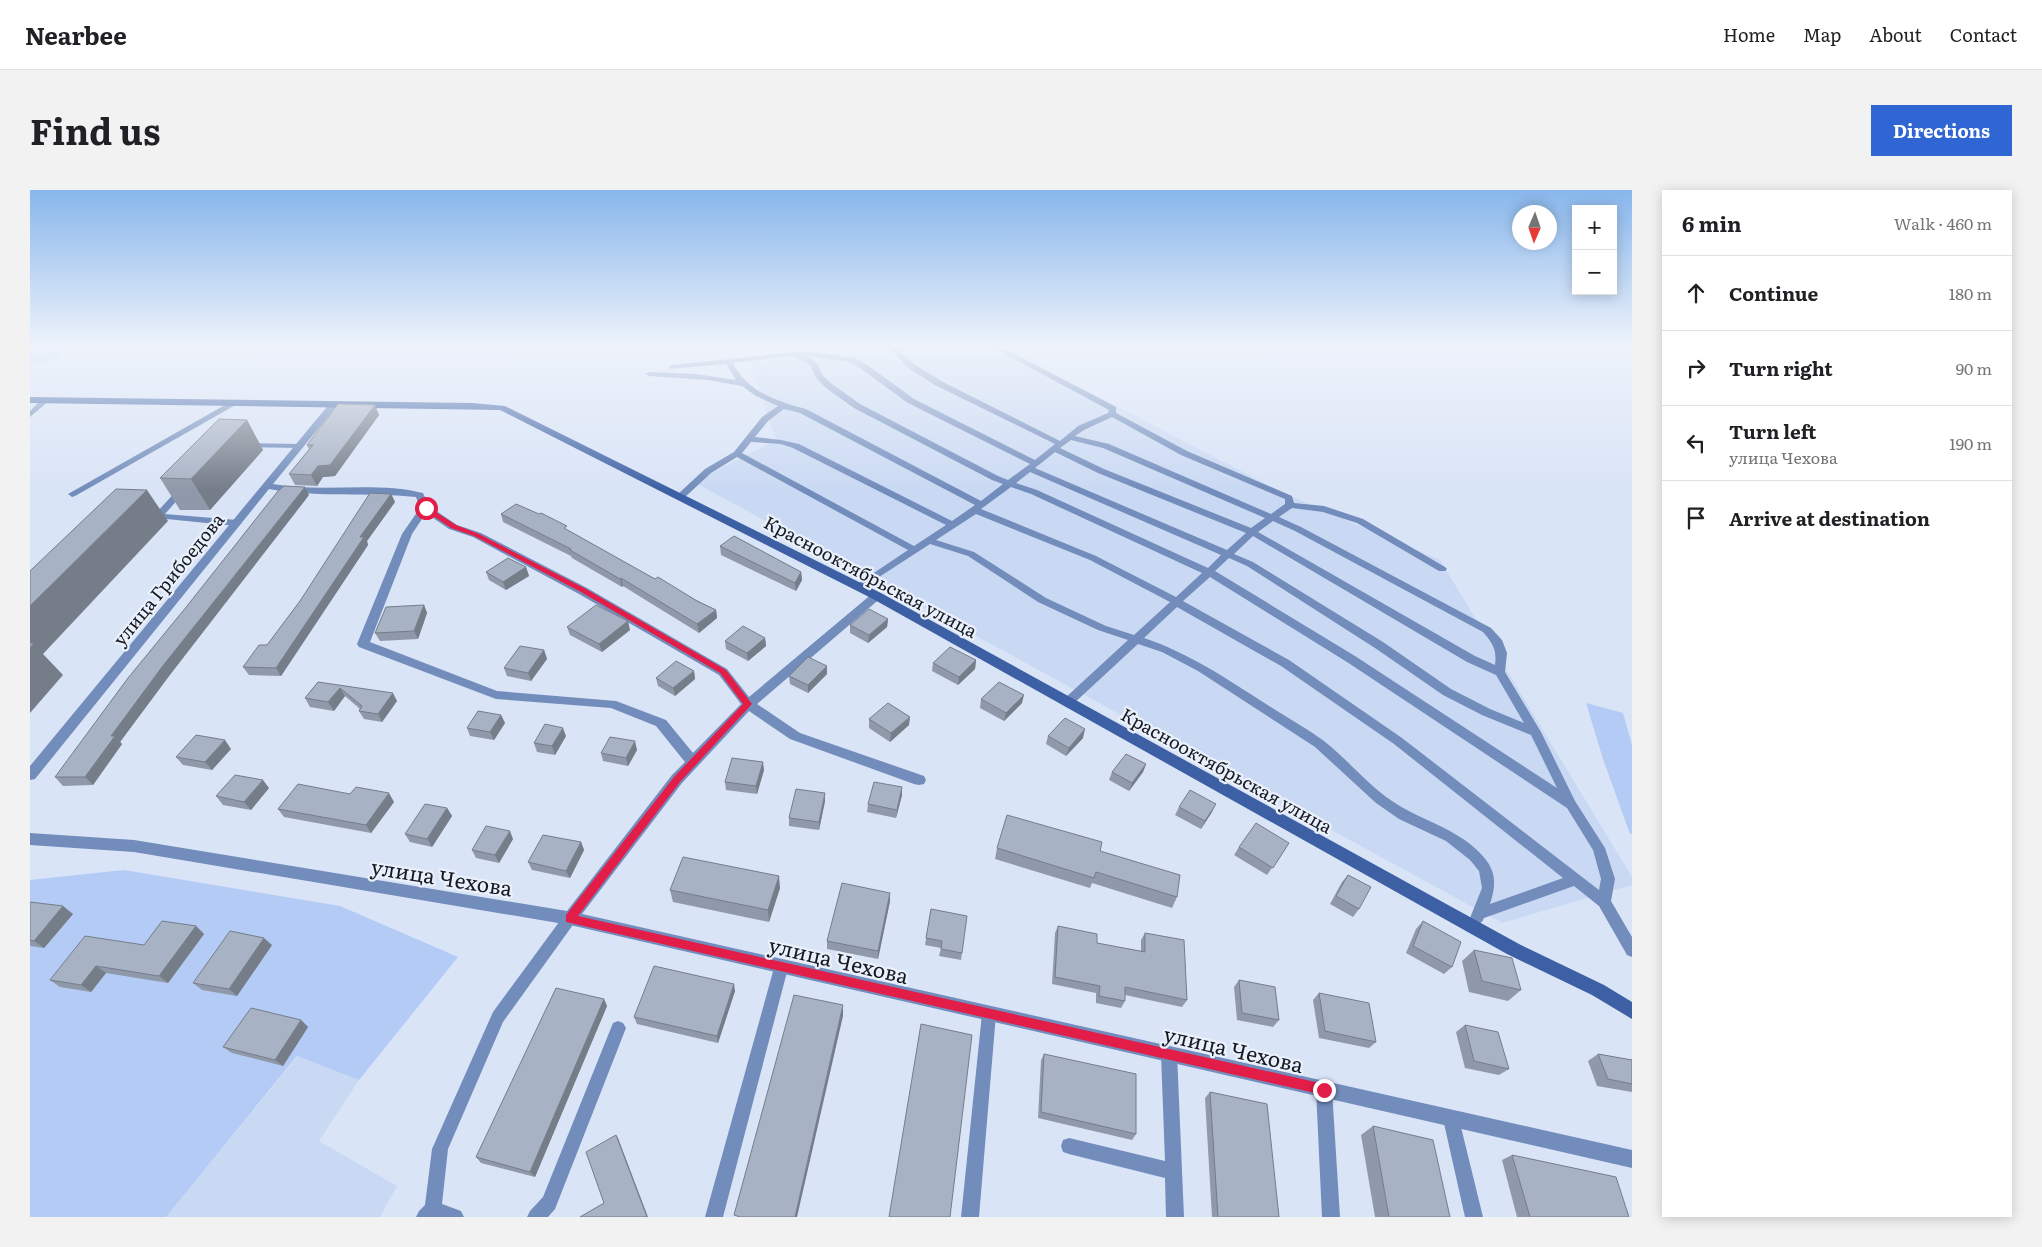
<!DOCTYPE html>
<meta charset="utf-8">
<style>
:root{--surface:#fff;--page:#f2f2f2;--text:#202124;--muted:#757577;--line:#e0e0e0;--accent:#2f66d4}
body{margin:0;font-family:Literata,serif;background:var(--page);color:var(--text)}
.controls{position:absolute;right:15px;top:15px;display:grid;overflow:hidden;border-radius:0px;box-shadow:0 2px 12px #0003}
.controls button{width:45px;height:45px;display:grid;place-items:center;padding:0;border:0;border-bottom:1px solid var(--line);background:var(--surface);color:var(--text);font:25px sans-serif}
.compass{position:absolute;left:1482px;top:15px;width:45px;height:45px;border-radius:50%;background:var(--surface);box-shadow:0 2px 12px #0003;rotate:182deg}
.stop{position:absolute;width:15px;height:15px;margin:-11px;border:4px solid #e11d48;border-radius:50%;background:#fff}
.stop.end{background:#e11d48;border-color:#fff;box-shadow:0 1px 5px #0008}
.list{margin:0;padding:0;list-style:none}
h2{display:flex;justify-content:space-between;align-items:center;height:65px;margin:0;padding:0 20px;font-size:21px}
h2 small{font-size:16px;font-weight:400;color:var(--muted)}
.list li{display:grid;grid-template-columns:32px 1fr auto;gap:15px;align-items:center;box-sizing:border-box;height:75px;padding:0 20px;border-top:1px solid var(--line)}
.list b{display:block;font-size:19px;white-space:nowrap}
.list p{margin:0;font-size:16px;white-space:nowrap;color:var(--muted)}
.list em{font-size:16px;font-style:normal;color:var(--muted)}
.icon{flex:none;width:28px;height:28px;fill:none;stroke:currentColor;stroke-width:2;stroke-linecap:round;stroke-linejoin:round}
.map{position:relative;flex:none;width:1602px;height:1027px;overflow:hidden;border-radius:0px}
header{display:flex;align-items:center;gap:30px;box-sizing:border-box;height:70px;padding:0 25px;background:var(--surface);border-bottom:1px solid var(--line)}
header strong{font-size:24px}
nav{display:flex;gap:28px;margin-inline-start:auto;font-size:18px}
.intro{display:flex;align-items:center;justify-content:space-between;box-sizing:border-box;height:120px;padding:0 30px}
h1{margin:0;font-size:35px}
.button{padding:12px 22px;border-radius:0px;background:var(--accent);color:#fff;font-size:18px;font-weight:700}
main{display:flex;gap:30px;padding:0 30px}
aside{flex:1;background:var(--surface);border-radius:0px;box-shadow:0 2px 12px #0003}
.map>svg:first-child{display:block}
</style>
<header>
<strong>Nearbee</strong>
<nav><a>Home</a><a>Map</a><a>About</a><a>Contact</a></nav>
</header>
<div class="intro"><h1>Find us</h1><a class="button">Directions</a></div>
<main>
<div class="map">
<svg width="1602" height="1027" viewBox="0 0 1602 1027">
<rect width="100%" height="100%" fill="#d9e4f7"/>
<path fill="#cad9f3" d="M883 156H971L1251 302 1410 370 1602 687V695L1472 733 664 292 746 250 720 172Z
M268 866 329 890 289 951 367 996 350 1027H136Z"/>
<path fill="#b3cbf5" d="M0 156H40C27 171 19 172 0 173Z
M1556 513 1593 523 1602 555V644H1600L1573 569Z
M94 680 310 716 428 767 329 890 267 866 136 1027H0V690Z"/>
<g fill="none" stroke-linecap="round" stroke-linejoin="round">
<path fill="#728cbb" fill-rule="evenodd" d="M858 156H865L884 174 911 191 1030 251 1048 236 1078 223 1079 220 960 156H969L1086 217V223L1157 261 1262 306 1264 313 1294 316 1333 329 1415 377 1417 379 1415 381H1409L1327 333 1293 322 1262 318 1249 327 1271 337 1461 438 1472 450 1477 463 1475 482 1511 542 1545 611 1575 658 1585 689 1581 711 1602 747V767L1597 765 1569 716 1544 696 1454 728 1452 732 1447 734 1442 732 1440 728 1452 698 1449 681 1440 670 1416 651 1369 629 1346 613 1285 557 1168 481 1132 462 1108 454 1042 515H1034L1032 512 1034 509 1098 450 1068 440 1008 412 938 366 900 354 829 400 824 397 826 395 878 360 707 267 681 283 654 308H648V304L675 279 704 262 732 227 748 216 726 206 712 196 678 190 619 186 615 184 619 182 666 184 706 190 696 174 640 179 639 177 643 175 763 162H787L824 168 836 174 884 209 1005 270 1025 254 905 195 878 178ZM762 166 772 170 780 175 787 189 796 198 824 218 962 290 973 294 951 311 776 219C748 212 716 201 703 173ZM776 166 819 172 830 178 878 213 1000 274 978 290 968 286 830 214 802 194 793 186 786 172ZM754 219 770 223 945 315 922 331 769 254 751 250 725 247 738 231ZM1082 227 1151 265 1255 309V314L1241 324 1079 254 1045 246 1054 240ZM1041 250 1073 258 1235 328 1221 338 1074 279 1030 258ZM721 252 751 254 763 258 916 335 884 356 712 263ZM1025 262 1068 283 1216 343 1197 360 1005 278ZM1000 282 1191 365 1178 378 1007 300 986 293ZM981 297 1001 304 1172 383 1146 407 1066 366 951 319ZM946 324 1060 370 1140 412 1104 445 1076 436 1016 408 944 362 906 350ZM1243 331 1265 341 1453 442C1463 454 1467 460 1465 475L1445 466 1228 342ZM1223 346 1437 472 1466 485 1494 533 1460 519 1421 499 1353 452 1223 372 1204 364ZM1199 368 1217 376 1345 458 1413 505 1452 525 1501 545 1527 598 1325 466 1185 381ZM1180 387 1317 472 1537 618 1563 660 1571 689 1569 700 1372 548 1259 470 1153 411ZM1147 417 1251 476 1364 554 1533 688 1460 714C1467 693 1466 679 1450 663 1426 638 1390 630 1362 611 1337 594 1318 570 1294 551 1276 538 1255 526 1236 514 1197 489 1159 463 1114 448Z
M13 208 20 210 0 227V221Z
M202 211 209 213 45 306 42 307 38 304Z
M214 253 270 254 274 256 270 258 217 257H214Z
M153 296 157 299 135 324 207 330 212 333 207 336 116 327V323H126L150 297Z
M540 722 545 724 547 728 545 732 473 832 418 959 412 1014 431 1021 434 1027H386L389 1021 395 1015 402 959 463 822 535 724Z
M751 771 756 773 758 778 693 1027H675L744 778 746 773Z
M959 817 964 819 966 824 949 1027H931L952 824 954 819Z
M588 831 593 833 596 838 525 1019 518 1027H497L500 1021 513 1007 583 833Z
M1139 856 1144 859 1147 864 1154 1027H1136L1135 988 1039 964 1033 962 1031 956 1033 950 1039 948 1135 971 1131 864 1134 859Z
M1294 892 1300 894 1302 900 1310 1027H1292L1286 900 1288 894Z
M1421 921 1427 923 1429 929 1453 1027H1435L1413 929 1415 923Z"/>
<path fill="#728cbb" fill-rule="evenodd" d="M303 212 307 215 306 217 243 294C293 303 345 291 393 303L399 316 427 335 451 343 557 398 697 479 719 507 843 403H851L853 406 727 514 770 543 894 586 896 590 894 594 889 595 884 594 760 549 719 521 652 593 552 724 1602 960V978L540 735 104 662 0 655V643L104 650 537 721 642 585 655 572 626 536 581 518 466 509 329 457 327 454 372 344 390 318 386 307C337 302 288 308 239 299L5 589 0 590V576L300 213ZM396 323 419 339 443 347 549 404 689 485 711 514 663 563 636 530 586 511 467 501 340 452 382 344Z"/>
<path fill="#3d60a4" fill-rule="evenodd" d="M0 207 442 213 475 216 851 403 1489 754 1574 795 1602 812V829L1562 805 1477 764 843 409 470 220 0 213Z"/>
</g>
<path fill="#9099a9" d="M345 215 349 225 305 286 293 287 287 296 265 295 259 284 279 259 277 255Z
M217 230 233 260 180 320H150L130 288Z
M361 304 365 312 337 351 338 355 251 486 219 485 213 477 237 455Z
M279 305 139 486 90 552 92 554 63 595 33 596 25 587Z
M471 324 538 341 625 389 686 420 687 428 669 443 593 396 592 397 542 368 541 366 473 332Z
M690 356 771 382 772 390 766 401 691 365Z
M496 377 499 386 476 400 459 390 456 382Z
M394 415 397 423 388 449 350 451 345 443Z
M858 429 857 437 838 453 820 443V435Z
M537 437 600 440 572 462 540 445Z
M735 448 736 456 718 471 696 459 695 451Z
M514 460 517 469 501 491 477 486 474 478Z
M946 470 945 479 928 495 902 481 903 473Z
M664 481 665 489 645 506 628 496 626 488Z
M797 484 778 503 760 494 759 486Z
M288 492 367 511 352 532 334 529 329 521 330 519 315 506 304 521 280 517 275 508Z
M951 509 992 513 974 531 950 518Z
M471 525 475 533 464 550 440 546 437 538Z
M839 529 879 535 860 552 839 538Z
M536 546 525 565 507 562 504 553Z
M1018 546 1053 548 1036 566 1016 554Z
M201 559 182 580 153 575 146 567Z
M607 560 598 576 573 571 571 563Z
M1116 574 1113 582 1099 601 1079 590 1082 582Z
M734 580 727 604 696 600 695 592Z
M239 598 221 620 193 615 186 606Z
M872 605 866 628 837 622 838 614Z
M795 611 789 640 759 636V628Z
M364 612 341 643 254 627 248 619Z
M1149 617 1182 622 1171 639 1145 625Z
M417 618 422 626 402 657 380 652 375 644Z
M483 649 469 673 446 668 442 660Z
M551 652 554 660 540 688 502 680 498 672Z
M1259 653 1237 685 1204 665 1209 657Z
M967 658 1070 661 1147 707 1142 718 1062 693 1060 698 965 669Z
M1318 685 1329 719 1323 727 1300 714 1312 692Z
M750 698 739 732 643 712 640 700Z
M860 703V711L848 769 797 759V751Z
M0 712 43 724 14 758 0 756Z
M901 719 932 763 931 770 909 766 911 758 895 755Z
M1393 731 1422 777 1414 784 1376 763 1386 739Z
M166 736 174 744 138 793 76 783 61 802 30 797 20 790Z
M1028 736 1067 753 1111 761V750L1115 743 1157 810 1152 817 1095 805V811L1091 818 1066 813V803L1022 794 1025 743Z
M242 755 207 806 172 800 163 793Z
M1444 760 1491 800 1478 811 1439 802 1432 771Z
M1209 790 1249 830 1243 837 1207 830 1204 797Z
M705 801 688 853 607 834 604 827Z
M1289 803 1346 852 1339 858 1289 848 1283 810Z
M574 809 577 816 505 987 451 973 446 967Z
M271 830 278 837 253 876 202 863 193 857Z
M1435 835 1479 879 1469 885 1435 878 1426 842Z
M1014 864 1106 944 1102 950 1008 928 1011 870Z
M1568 864 1602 870V902L1567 896 1558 871Z
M1180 902 1249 1027H1182L1175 908Z
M1343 936 1420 1027H1345L1331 945Z
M1482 965 1599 1027H1487L1472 970Z"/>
<path fill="#757d89" d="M345 215 349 225 305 286 293 287 287 296 281 285 288 276Z
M217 230 233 260 180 320 161 289Z
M275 297 279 305 139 486 90 552 92 554 63 595 55 587 81 546 132 477Z
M117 300 138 331 13 464 33 485 0 523V416Z
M361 304 365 312 337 351 338 355 251 486 246 478 330 347Z
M496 377 499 386 476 400 473 392Z
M771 382 772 390 766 401 765 393Z
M591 388 593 396 592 397 590 389Z
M394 415 397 423 388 449 384 441Z
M686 420 687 428 669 443 667 434Z
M858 429 857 437 838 453 839 445Z
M598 431 600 440 572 462 569 454Z
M735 448 736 456 718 471 717 463Z
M514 460 517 469 501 491 498 483Z
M946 470 945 479 928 495 929 487Z
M797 476V484L778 503V495Z
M664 481 665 489 645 506 643 498Z
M310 498 315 506 304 521 298 512Z
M363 503 367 511 352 532 348 524Z
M994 505 992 513 974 531 976 523Z
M471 525 475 533 464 550 460 542Z
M880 527 879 535 860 552 861 543Z
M533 538 536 546 525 565 522 556Z
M1055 539 1053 548 1036 566 1039 558Z
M195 550 201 559 182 580 175 572Z
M605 551 607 560 598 576 596 568Z
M733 572 734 580 727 604 726 596Z
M1116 574 1113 582 1099 601 1102 593Z
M233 590 239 598 221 620 214 612Z
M872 597V605L866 628 867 620Z
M359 603 364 612 341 643 336 635Z
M795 603V611L789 640V632Z
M1186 614 1182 622 1171 639 1175 631Z
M417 618 422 626 402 657 397 649Z
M480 641 483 649 469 673 465 665Z
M551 652 554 660 540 688 536 681Z
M749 686 750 698 739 732 738 720Z
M860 703V711L848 769V761Z
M33 716 43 724 14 758 4 751Z
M166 736 174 744 138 793 129 786Z
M234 748 242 755 207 806 199 799Z
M66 776 76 783 61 802 51 795Z
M704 794 705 801 688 853 687 846Z
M574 809 577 816 505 987 500 982Z
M813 815V826L767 1027H765Z
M271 830 278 837 253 876 245 870Z
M586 945 588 948 618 1027H617Z"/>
<path fill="#a7b2c4" stroke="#757d89" d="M308 214 345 215 300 275 288 276 281 285 259 284 283 255H277Z
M189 229 217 230 161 289 130 288Z
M254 296 275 297 132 477 81 546H85L55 587H25L98 488 157 416 248 301Z
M86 299 117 300 0 416V381Z
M340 303 361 304 330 347H334L246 478 213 477 229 455H237L270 411Z
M486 314 509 324 511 323 537 336 534 338 625 389 628 387 667 411 686 420 667 434 591 388 590 389 540 360 541 359 471 324Z
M704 346 771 382 765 393 690 356Z
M478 368 496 377 473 392 456 382Z
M394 415 384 441 345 443 356 417Z
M566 415 598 431 569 454 537 437Z
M839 419 858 429 839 445 820 435Z
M713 436 735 448 717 463 695 451Z
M0 453H4L0 458Z
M490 456 514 460 498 483 474 478Z
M920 457 946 470 929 487 903 473Z
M778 467 797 476 778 495 759 486Z
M646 471 664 481 643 498 626 488Z
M288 492 363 503 348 524 329 521 332 516 310 498 298 512 275 508Z
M969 492 994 505 976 523 951 509Z
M858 513 880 527 861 543 839 529Z
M448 521 471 525 460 542 437 538Z
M1035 528 1055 539 1039 558 1018 546Z
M515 534 533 538 522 556 504 553Z
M166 545 195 550 175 572 146 567Z
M580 547 605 551 596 568 571 563Z
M1096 564 1116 574 1102 593 1082 582Z
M702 568 733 572 726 596 695 592Z
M205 585 233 590 214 612 186 606Z
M844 592 872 597 867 620 838 614Z
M268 594 320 604 326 597 359 603 336 635 248 619Z
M766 599 795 603 789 632 759 628Z
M1160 600 1186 614 1175 631 1149 617Z
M395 614 417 618 397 649 375 644Z
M977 625 1072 652 1070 661 1150 685 1147 707 1066 682 1064 688 967 658Z
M1226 633 1259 653 1243 678 1209 657Z
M456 636 480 641 465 665 442 660Z
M513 645 551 652 536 681 498 672Z
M653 667 749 686 738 720 640 700Z
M1318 685 1341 697 1329 719 1306 706Z
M812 693 860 703 848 761 797 751Z
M0 712 33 716 4 751 0 750Z
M901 719 937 726 932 763 911 759 912 751 896 748Z
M132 731 166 736 129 786 66 776 51 795 20 790 55 746 114 755Z
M1393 731 1431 752 1422 777 1383 756Z
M1028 736 1067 744V753L1115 762V743L1154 750 1157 810 1095 797V811L1069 806 1070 796 1025 787Z
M200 741 234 748 199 799 163 793Z
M1444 760 1482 768 1491 800 1452 791Z
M624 776 704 794 687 846 604 827Z
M1209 790 1245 797 1249 830 1212 823Z
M526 798 574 809 500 982 446 967Z
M1289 803 1339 813 1346 852 1295 841Z
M764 805 813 815 765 1027H710L704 1025Z
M221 818 271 830 245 870 193 857Z
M891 834 942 845 920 1027H859Z
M1435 835 1468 842 1479 879 1444 871Z
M1014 864 1106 884V944L1011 922Z
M1568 864 1602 870V894L1578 889Z
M1180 902 1237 914 1249 1027H1188Z
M1343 936 1403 950 1420 1027H1359Z
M586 945 617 1027H550L574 1013 556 962Z
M1482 965 1586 987 1599 1027H1500Z"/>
<linearGradient id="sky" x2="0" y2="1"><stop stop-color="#88b6ec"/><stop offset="0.52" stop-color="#eef3fb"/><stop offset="1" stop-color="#eef3fb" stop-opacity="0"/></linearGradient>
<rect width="1602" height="300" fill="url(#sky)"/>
<path fill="#e11d48" d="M393 317H398L426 335 449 344 556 399 696 480 722 514 650 592 548 726 1294 894 1298 896 1299 900 1298 904 1294 905 536 732V725L644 587 713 514 690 483 551 402 444 346 421 338 393 319Z"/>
<g text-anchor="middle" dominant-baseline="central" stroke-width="4.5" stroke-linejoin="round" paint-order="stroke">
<g font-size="18" fill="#171a21" stroke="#eaf1fd">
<text transform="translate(841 386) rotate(28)">Краснооктябрьская улица</text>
<text transform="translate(138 389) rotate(-51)">улица Грибоедова</text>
<text transform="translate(1197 580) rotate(29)">Краснооктябрьская улица</text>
</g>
<g font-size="21" fill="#171a21" stroke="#eaf1fd">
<text transform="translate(412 686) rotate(9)">улица Чехова</text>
<text transform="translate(809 769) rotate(13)">улица Чехова</text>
<text transform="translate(1204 858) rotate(13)">улица Чехова</text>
</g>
</g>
</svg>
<div class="controls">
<button>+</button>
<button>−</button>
</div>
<svg class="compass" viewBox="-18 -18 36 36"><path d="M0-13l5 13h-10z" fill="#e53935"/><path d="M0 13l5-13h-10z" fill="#757577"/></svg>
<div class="stop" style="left:396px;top:318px"></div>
<div class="stop end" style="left:1294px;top:900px"></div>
</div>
<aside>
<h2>6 min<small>Walk · 460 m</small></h2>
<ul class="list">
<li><svg class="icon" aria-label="ahead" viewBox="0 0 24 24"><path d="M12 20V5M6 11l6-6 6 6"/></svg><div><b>Continue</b></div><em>180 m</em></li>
<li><svg class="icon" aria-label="right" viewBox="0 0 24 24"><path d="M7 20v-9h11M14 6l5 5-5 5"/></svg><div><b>Turn right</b></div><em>90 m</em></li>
<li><svg class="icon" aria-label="left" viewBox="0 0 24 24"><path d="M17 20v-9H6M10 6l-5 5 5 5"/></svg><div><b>Turn left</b><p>улица Чехова</p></div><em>190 m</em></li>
<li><svg class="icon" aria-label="arrive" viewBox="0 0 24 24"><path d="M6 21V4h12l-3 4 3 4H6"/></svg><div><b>Arrive at destination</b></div></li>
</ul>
</aside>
</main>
